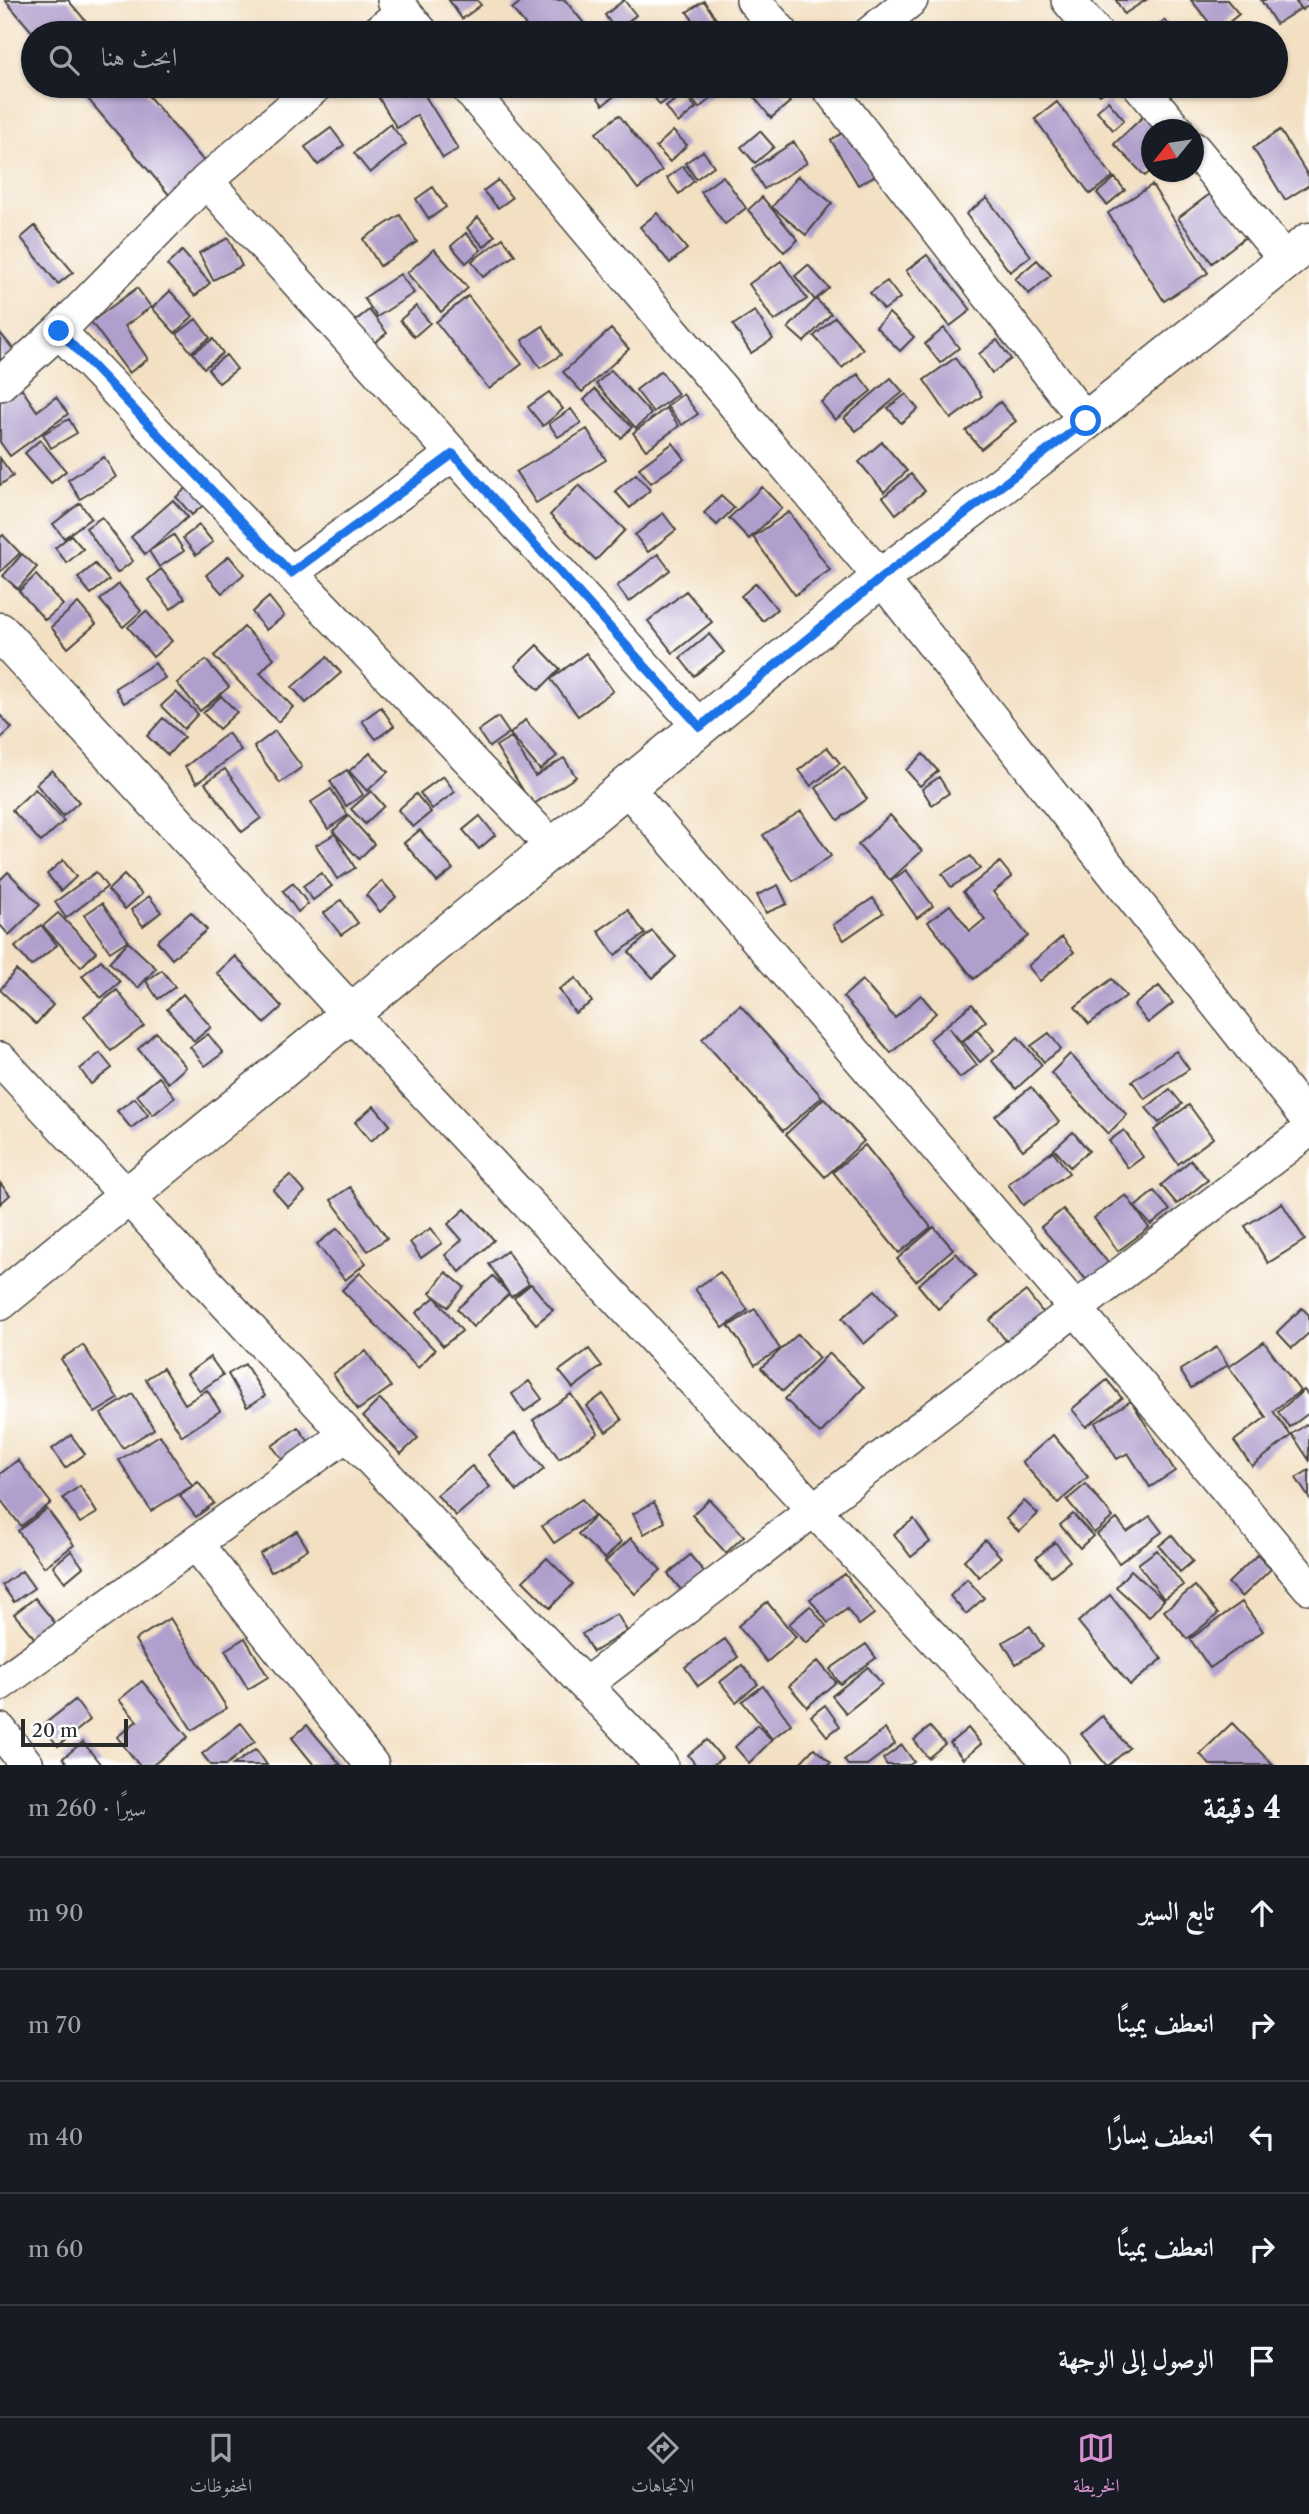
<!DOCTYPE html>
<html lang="ar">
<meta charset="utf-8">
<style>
:root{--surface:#171b24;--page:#242831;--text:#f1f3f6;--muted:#9ea1a6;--line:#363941;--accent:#d690ce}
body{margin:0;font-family:"Libre Caslon Text",Amiri,serif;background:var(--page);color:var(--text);direction:rtl}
.compass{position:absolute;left:1141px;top:119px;width:63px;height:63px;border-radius:50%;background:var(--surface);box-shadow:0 2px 5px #0004;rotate:240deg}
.scale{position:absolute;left:21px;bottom:18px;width:107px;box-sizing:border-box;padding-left:7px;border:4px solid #2b2b2b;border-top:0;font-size:19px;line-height:24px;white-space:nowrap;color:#2b2b2b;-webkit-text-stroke:5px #fff;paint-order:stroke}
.stop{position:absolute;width:21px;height:21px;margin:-16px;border:5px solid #1a73e8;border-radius:50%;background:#fff}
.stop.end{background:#1a73e8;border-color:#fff;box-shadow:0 2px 7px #0008}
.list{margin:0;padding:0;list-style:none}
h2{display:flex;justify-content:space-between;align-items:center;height:91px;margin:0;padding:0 28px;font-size:30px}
h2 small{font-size:23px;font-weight:400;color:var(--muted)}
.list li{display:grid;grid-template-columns:46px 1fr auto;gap:21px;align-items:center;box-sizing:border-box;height:112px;padding:0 28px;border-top:2px solid var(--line)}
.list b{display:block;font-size:26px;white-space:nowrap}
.list em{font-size:23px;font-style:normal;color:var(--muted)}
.icon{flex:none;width:38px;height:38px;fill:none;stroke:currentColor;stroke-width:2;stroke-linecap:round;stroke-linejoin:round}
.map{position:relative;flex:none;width:1309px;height:1765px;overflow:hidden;direction:ltr}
.search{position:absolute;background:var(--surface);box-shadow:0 2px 5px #0004;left:21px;right:21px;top:21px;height:77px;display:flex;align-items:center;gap:18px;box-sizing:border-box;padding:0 24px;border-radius:38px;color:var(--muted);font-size:26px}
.sheet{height:651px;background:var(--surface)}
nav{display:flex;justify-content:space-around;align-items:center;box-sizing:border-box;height:98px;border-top:2px solid var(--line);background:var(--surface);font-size:19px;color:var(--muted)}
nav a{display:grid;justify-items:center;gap:4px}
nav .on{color:var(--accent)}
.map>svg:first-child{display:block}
</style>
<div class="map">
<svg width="1309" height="1765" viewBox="0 0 1309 1765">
<rect width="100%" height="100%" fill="#fff"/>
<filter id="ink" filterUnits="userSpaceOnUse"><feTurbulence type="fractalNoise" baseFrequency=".0143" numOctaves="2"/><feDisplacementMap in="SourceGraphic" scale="14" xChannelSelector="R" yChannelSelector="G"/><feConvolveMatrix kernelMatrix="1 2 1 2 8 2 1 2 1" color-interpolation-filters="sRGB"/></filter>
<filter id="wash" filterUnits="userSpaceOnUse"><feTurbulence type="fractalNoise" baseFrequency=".00686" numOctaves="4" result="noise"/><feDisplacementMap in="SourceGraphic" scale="28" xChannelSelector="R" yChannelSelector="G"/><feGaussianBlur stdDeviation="1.57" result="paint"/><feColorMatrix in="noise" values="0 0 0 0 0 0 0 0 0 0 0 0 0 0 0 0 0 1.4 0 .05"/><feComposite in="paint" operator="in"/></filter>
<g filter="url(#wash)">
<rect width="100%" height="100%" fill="#f3e0c3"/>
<g id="blocks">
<path fill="#b09fcc" d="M5 0H68L96 33H33Z
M449 0H477L481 5 462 19Z
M523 0H565L587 27 580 33H532L512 9Z
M624 0 636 15 616 31 605 15Z
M1116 0H1146L1124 14Z
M1191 0H1227L1239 14 1217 32Z
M1261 0H1295L1300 9 1276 24Z
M1296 0H1309V5L1302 10Z
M704 1 722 28 714 33H702L687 12Z
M1164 20 1177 33H1151Z
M77 86H140L208 166 171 197Z
M382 86H419L458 149 443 158 417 115 397 128 374 90Z
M589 86H618L622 90 603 105Z
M646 86H661L670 97 660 105Z
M689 86H709L716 94 699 108 684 89Z
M769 86H777L790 102 771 118 755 98Z
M1092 86H1112L1100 95Z
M684 93 696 108 678 123 666 107Z
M1108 101 1124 120 1113 130 1097 111Z
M1057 102 1113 177 1090 194 1035 119Z
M1147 113 1163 130H1152V170L1145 176 1114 144Z
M619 115 662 171 638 189 596 133Z
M390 124 406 144 370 173 354 153Z
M331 128 344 145 318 165 305 147Z
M849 129 878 174 858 185 831 140Z
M1280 130 1309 177V185L1285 200 1253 148Z
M673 131 687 145 670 162 656 147Z
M760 131 774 147 755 163 741 147Z
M794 142 807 163 764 189 752 169Z
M703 151 714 166 696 179 685 163Z
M683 166 694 181 679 194 667 178Z
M1168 172H1187L1175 181Z
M723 176 746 208 725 224 701 192Z
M798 176 832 203 806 235 772 207Z
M1115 178 1125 190 1107 205 1097 193Z
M498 180 512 198 498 208 483 191Z
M1152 185 1208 273 1164 301 1108 213Z
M433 187 446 207 429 219 416 199Z
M1214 191 1248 235 1212 263 1178 218Z
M762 197 798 240 784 252 748 210Z
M987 198 1031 256 1010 272 966 214Z
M657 213 687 249 670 263 640 227Z
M400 215 417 242 380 266 363 239Z
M478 217 495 236 484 247 467 228Z
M35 226 73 272 58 284 21 238Z
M466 233 481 250 466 263 451 246Z
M228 238 242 266 213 280 199 253Z
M503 238 515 255 483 277 472 261Z
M434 249 468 288 441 312 407 273Z
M182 251 210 283 195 296 167 265Z
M927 255 971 310 950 326 906 271Z
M1037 260 1051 275 1029 294 1015 279Z
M781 261 807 299 774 321 749 284Z
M808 265 829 288 815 300 795 276Z
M400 274 414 293 377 317 364 298Z
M887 281 900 298 884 310 870 293Z
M137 288 151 307 125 326 148 359 129 373 91 322Z
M170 291 193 316 175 333 152 308Z
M468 296 522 364 489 389 436 322Z
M816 299 831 314 804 342 788 328Z
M416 306 430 323 414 337 400 320Z
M369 310 387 333 369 347 351 324Z
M755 311 773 339 751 353 733 325Z
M889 313 914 337 900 351 876 327Z
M835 317 863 349 842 368 814 336Z
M196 319 210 338 191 352 177 334Z
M543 326 561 355 540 368 522 340Z
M944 328 959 348 940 363 925 344Z
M611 329 629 349 582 392 563 372Z
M0 333 14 350 0 362Z
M213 339 223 353 204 368 193 353Z
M997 340 1011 359 992 373 979 354Z
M226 355 237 369 219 383 208 369Z
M955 358 982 396 951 419 924 380Z
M611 370 651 414 636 428 596 384Z
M661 371 678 394 653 412 636 390Z
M858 374 871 391 835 420 821 402Z
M891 378 903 392 856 431 844 418Z
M19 385 37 411 56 397 68 414 10 456 0 442V398Z
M595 389 632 427 621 438 584 400Z
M549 392 563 409 543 426 528 407Z
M683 394 698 414 682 425 667 406Z
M906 394 918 409 901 423 888 408Z
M1000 402 1016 421 981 449 966 431Z
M666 408 679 426 646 450 633 433Z
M571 409 581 423 558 437 549 424Z
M69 419 77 433 51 448 43 434Z
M587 429 606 460 536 503 516 472Z
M40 440 66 471 51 483 25 453Z
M882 442 907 471 884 492 859 462Z
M673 443 685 459 651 483 639 468Z
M104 457 116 477 80 499 68 480Z
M0 458 13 476 0 485Z
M636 474 650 490 630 508 615 491Z
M911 474 925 491 896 514 883 497Z
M196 480 211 498 192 515 176 497Z
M579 485 625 530 596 560 550 515Z
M762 487 782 508 749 539 729 518Z
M721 496 734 508 717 525 704 513Z
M173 500 188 517 145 554 131 537Z
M80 503 91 518 64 538 53 524Z
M789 512 830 570 795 595 753 537Z
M663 513 676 530 648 552 635 535Z
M102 517 133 561 117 573 86 528Z
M199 525 213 542 196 555 183 538Z
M3 535 20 553 0 572V538Z
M71 535 83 549 67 563 55 548Z
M174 535 184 551 159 567 149 551Z
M22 554 37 567 18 589 3 576Z
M658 554 670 570 629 602 617 586Z
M229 556 244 574 222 593 206 575Z
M95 564 109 580 91 594 78 578Z
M161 569 185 598 171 609 148 580Z
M36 575 63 605 45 620 19 591Z
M756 583 777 609 763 621 741 596Z
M119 584 141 611 123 627 100 600Z
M686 591 712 622 673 653 648 621Z
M269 597 284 616 266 630 252 612Z
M78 603 96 624 68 648 51 627Z
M146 611 172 641 153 657 128 627Z
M244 627 274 658 260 673 293 707 278 722 214 656Z
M709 634 724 652 694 676 680 658Z
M537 645 560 669 539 690 515 666Z
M586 653 613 691 578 716 551 679Z
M327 657 341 673 306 703 292 687Z
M206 660 229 687 200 711 177 683Z
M155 663 165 678 124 703 115 688Z
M176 692 198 714 184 729 161 706Z
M221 696 237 712 219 729 203 713Z
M381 707 394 726 376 739 362 721Z
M0 715 12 728 0 739Z
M498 717 509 733 489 747 478 731Z
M163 718 184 737 168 755 147 736Z
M525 720 557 756 540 770 510 734Z
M275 731 302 767 280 783 254 747Z
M228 733 241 750 197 783 185 767Z
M511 737 535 776 564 758 576 777 532 805 496 746Z
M827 747 840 763 811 786 799 770Z
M370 753 388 772 367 791 349 771Z
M923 754 938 771 920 786 906 770Z
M844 767 867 799 838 820 816 788Z
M225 769 261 818 242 832 205 783Z
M52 770 79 802 63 816 36 784Z
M347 770 363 795 346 806 330 781Z
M443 776 455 792 432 809 420 793Z
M939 777 949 793 932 805 922 789Z
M35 789 64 821 41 842 12 810Z
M331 789 348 815 328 829 311 802Z
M371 791 384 806 365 824 351 809Z
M416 794 431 812 413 827 398 810Z
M801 811 831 856 793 881 763 835Z
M890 815 922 851 890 880 858 845Z
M349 816 374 844 359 859 333 831Z
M480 816 495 835 479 849 463 830Z
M420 830 453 869 437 882 404 843Z
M335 834 355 868 337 879 316 845Z
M971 856 980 869 951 887 942 874Z
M63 860 76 877 61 891 47 874Z
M1000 862 1012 877 993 892 1028 936 974 979 928 922 950 905 970 931 985 919 963 892Z
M906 870 933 906 917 918 891 881Z
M8 872 40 905 9 935 0 925V880Z
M96 872 107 887 66 918 55 902Z
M321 873 332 886 313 900 303 886Z
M124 875 142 894 125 909 108 890Z
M382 881 396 897 380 912 366 895Z
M293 883 308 904 298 912 283 891Z
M778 885 787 904 766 913 757 895Z
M149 896 161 912 143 926 131 910Z
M873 898 883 913 844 940 833 925Z
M341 900 358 923 341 935 324 913Z
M102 903 128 940 110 952 84 915Z
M628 910 645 934 615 955 598 931Z
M191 912 207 930 172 959 157 941Z
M58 913 96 952 81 967 43 926Z
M41 925 57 945 31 966 15 947Z
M652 931 676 957 653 978 629 952Z
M1062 937 1074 952 1040 981 1028 966Z
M128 942 156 968 138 988 109 962Z
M235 956 282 1007 264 1023 217 973Z
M101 960 120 982 101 998 82 976Z
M16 970 53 1005 36 1024 0 990Z
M162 970 175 987 158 999 146 981Z
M576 978 592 1002 575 1013 559 989Z
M1112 979 1126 996 1089 1024 1075 1007Z
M862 980 895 1018 921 995 936 1013 891 1053 843 997Z
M1159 986 1173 1003 1148 1023 1134 1005Z
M117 990 144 1026 111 1051 84 1016Z
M183 994 211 1027 194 1041 167 1009Z
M972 1004 986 1021 961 1042 949 1028 977 1065 960 1078 930 1039Z
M740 1005 822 1097 783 1131 702 1039Z
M977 1030 994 1050 980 1062 963 1042Z
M156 1032 186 1067 168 1083 138 1049Z
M1049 1033 1061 1049 1044 1062 1031 1046Z
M208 1034 223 1053 205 1066 190 1047Z
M1018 1037 1042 1065 1016 1089 992 1061Z
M1176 1051 1189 1069 1145 1099 1132 1081Z
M100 1053 112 1068 91 1084 80 1069Z
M1070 1054 1127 1115 1108 1134 1051 1073Z
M159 1077 175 1097 153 1115 137 1095Z
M1031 1087 1059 1122 1023 1150 995 1116Z
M1170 1089 1182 1104 1159 1123 1146 1108Z
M135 1098 148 1115 131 1128 117 1111Z
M824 1098 864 1141 825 1177 786 1134Z
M1189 1105 1213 1138 1178 1164 1154 1130Z
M374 1106 390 1125 371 1141 355 1122Z
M1124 1130 1143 1157 1128 1168 1109 1141Z
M1073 1132 1089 1151 1070 1167 1054 1149Z
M865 1145 931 1227 899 1253 833 1172Z
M1053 1151 1069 1173 1023 1205 1008 1184Z
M1191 1160 1208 1180 1177 1204 1161 1185Z
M290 1175 305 1192 288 1207 273 1190Z
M0 1183 10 1195 0 1204Z
M350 1187 387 1238 368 1251 331 1200Z
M1154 1191 1170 1210 1151 1225 1135 1207Z
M1126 1195 1149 1228 1118 1251 1094 1218Z
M1282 1203 1305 1240 1268 1263 1245 1226Z
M465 1209 494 1240 460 1272 445 1255 462 1240 448 1224Z
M1063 1209 1117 1273 1096 1291 1041 1227Z
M934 1227 953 1249 916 1281 897 1259Z
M338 1228 366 1263 345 1280 317 1244Z
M431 1228 442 1243 421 1258 410 1242Z
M507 1251 529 1284 511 1297 489 1264Z
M956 1253 976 1276 938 1309 918 1285Z
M446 1272 464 1287 448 1307 430 1293Z
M720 1272 748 1310 723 1328 695 1289Z
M360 1273 435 1350 418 1368 342 1290Z
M493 1276 509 1294 473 1327 457 1309Z
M531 1284 553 1310 536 1324 514 1298Z
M875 1290 897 1315 864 1344 842 1318Z
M1026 1291 1047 1318 1010 1346 990 1320Z
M435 1297 462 1331 443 1346 416 1313Z
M1302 1308 1309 1315V1333L1292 1348 1277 1332Z
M755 1309 780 1349 755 1365 729 1326Z
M798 1334 819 1358 783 1391 761 1368Z
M1264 1342 1300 1391 1273 1411 1291 1436 1252 1466 1234 1441 1266 1417 1229 1367Z
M83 1345 118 1399 95 1413 61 1359Z
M1217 1347 1228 1365 1191 1388 1180 1370Z
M589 1349 602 1366 573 1388 559 1371Z
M366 1351 391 1387 358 1410 333 1374Z
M829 1353 864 1387 820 1434 785 1399Z
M210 1357 223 1375 200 1391 187 1374Z
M245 1364 265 1396 247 1407 228 1374Z
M163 1368 185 1404 207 1390 220 1411 182 1436 146 1379Z
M1107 1380 1122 1398 1086 1427 1072 1409Z
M529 1381 542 1399 524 1412 512 1394Z
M1304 1390 1309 1396V1413L1290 1427 1278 1412Z
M133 1394 154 1429 123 1448 101 1414Z
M571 1394 598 1433 559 1459 533 1420Z
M603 1394 622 1420 606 1432 587 1406Z
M380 1399 418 1438 401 1454 363 1416Z
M1131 1401 1175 1471 1150 1487 1128 1453 1117 1459 1095 1423Z
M1309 1423V1460L1292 1434Z
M298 1427 314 1449 289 1468 272 1446Z
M515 1433 544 1469 517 1491 488 1455Z
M71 1435 85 1454 65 1468 52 1449Z
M160 1435 192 1486 151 1511 119 1460Z
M1053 1435 1088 1477 1058 1503 1022 1462Z
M18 1460 51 1503 21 1526 0 1499V1474Z
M472 1466 490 1487 456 1516 437 1495Z
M1309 1470V1498L1296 1478Z
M198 1482 214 1503 196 1517 180 1496Z
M1086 1484 1113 1517 1094 1533 1067 1500Z
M80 1486 97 1513 80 1523 63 1498Z
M582 1499 594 1516 554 1543 542 1526Z
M709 1499 744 1536 726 1553 692 1515Z
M1024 1501 1038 1514 1019 1532 1006 1519Z
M654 1502 665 1522 644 1534 633 1514Z
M47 1509 74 1545 44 1567 18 1531Z
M1073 1514 1093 1536 1080 1548 1060 1525Z
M595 1516 621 1542 605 1559 578 1534Z
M1150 1516 1162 1532 1119 1563 1097 1534 1117 1519 1127 1532Z
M914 1519 930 1542 911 1557 894 1534Z
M297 1531 308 1549 271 1572 260 1554Z
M1172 1535 1193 1561 1180 1572 1159 1546Z
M631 1538 661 1570 635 1594 605 1562Z
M985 1540 1001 1557 979 1577 964 1560Z
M1055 1542 1070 1561 1051 1576 1036 1558Z
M1157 1550 1183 1585 1164 1599 1138 1564Z
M71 1551 83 1567 65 1582 53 1566Z
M690 1555 705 1573 682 1591 668 1574Z
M1257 1555 1271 1569 1242 1597 1228 1583Z
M547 1558 573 1584 550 1608 523 1581Z
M1131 1570 1164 1600 1149 1617 1116 1587Z
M22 1571 34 1588 14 1602 2 1585Z
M845 1574 874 1614 859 1625 847 1609 828 1623 810 1599Z
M967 1579 984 1598 966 1614 950 1596Z
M1195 1586 1218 1614 1187 1639 1164 1611Z
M1110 1595 1162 1659 1130 1685 1078 1622Z
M35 1598 56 1624 36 1640 14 1614Z
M767 1602 796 1637 767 1662 738 1626Z
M1242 1602 1263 1631 1210 1668 1190 1639Z
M810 1606 826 1626 806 1643 789 1624Z
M617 1614 627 1631 593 1652 582 1634Z
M170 1618 227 1708 192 1730 135 1640Z
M1030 1626 1043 1647 1016 1664 1003 1642Z
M245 1638 268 1677 248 1689 225 1650Z
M725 1639 738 1657 698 1686 685 1667Z
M866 1644 876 1658 840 1684 830 1669Z
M818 1661 836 1682 807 1707 789 1686Z
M742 1665 758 1684 736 1702 720 1682Z
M868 1667 882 1684 846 1713 832 1696Z
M142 1681 188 1737 153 1765H139L117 1737 137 1721 119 1700Z
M763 1686 791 1724 772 1739 742 1701Z
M75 1700 90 1720 58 1746 42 1726Z
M825 1705 840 1726 827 1736 811 1716Z
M1102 1716 1129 1748 1109 1765H1106L1081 1734Z
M241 1723 255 1741 226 1765H211L202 1754Z
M1232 1723 1273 1765H1210L1200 1754Z
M307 1725 341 1765H314L292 1738Z
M757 1725 772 1740 749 1763 735 1747Z
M930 1727 945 1744 928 1758 914 1740Z
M968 1728 981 1744 963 1759 950 1743Z
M885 1729 895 1744 867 1765H848L844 1760Z
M707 1740 722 1758 713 1765H696L688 1755Z
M83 1742 101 1765H68L63 1758Z
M902 1745 914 1762 909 1765H887L883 1759Z
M814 1748 831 1763 828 1765H798Z
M256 1749 267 1765H233Z"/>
</g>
</g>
<g filter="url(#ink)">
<use href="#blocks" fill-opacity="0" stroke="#494642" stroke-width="2"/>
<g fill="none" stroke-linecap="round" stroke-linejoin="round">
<defs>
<path id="minor" d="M394 0 422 33
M753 0 782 33
M1068 0 1096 33
M377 33 403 11
M870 33 911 0
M466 86 881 578 1309 1121
M827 86 1086 421
M1140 86 1177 130
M1194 149 1286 260
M206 181 700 727
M59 331 554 848
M0 384 59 331 206 181 316 86
M291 573 453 454
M626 787 1076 1309 1309 1587
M351 1014 1052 1765
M0 1059 347 1434 661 1765
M196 1544 372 1765
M0 1684 347 1434
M585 1685 1309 1130
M0 1730 27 1765"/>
<path id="tertiary" d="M0 632 351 1014
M0 1301 881 578 1086 421 1309 242"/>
</defs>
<use href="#minor" stroke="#494642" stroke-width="36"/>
<use href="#tertiary" stroke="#494642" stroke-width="41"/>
<use href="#minor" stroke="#fff" stroke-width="33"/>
<use href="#tertiary" stroke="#fff" stroke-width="38"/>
</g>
</g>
<g fill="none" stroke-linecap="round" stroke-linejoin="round" filter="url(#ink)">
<path stroke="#1a73e8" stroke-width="9" d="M59 331 291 573 453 454 700 727 881 578 1086 421"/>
</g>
</svg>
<svg class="compass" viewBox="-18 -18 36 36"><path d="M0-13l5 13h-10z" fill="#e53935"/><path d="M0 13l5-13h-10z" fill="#9ea1a6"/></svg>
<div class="scale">20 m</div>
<div class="stop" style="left:1086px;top:421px"></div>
<div class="stop end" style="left:59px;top:331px"></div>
<div class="search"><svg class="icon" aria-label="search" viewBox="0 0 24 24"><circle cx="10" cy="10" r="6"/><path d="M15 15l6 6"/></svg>ابحث هنا</div>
</div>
<section class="sheet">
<h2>4 دقيقة<small>سيرًا · 260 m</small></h2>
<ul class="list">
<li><svg class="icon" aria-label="ahead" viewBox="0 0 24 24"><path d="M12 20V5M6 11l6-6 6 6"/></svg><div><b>تابع السير</b></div><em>90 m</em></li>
<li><svg class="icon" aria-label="right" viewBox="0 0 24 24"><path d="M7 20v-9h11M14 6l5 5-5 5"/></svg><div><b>انعطف يمينًا</b></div><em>70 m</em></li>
<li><svg class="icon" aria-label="left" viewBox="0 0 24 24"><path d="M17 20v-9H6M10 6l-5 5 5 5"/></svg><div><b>انعطف يسارًا</b></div><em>40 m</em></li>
<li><svg class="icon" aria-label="right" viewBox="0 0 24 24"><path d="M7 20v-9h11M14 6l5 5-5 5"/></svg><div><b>انعطف يمينًا</b></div><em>60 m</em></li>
<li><svg class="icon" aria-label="arrive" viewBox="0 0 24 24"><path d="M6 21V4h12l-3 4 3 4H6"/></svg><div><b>الوصول إلى الوجهة</b></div></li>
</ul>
</section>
<nav>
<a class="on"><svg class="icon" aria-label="map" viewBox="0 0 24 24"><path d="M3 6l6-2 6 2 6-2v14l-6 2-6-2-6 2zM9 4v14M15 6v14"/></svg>الخريطة</a>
<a><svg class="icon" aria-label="directions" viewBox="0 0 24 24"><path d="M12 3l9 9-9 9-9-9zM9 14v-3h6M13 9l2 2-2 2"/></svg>الاتجاهات</a>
<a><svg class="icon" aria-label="saved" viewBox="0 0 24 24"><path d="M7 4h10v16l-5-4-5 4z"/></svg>المحفوظات</a>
</nav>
